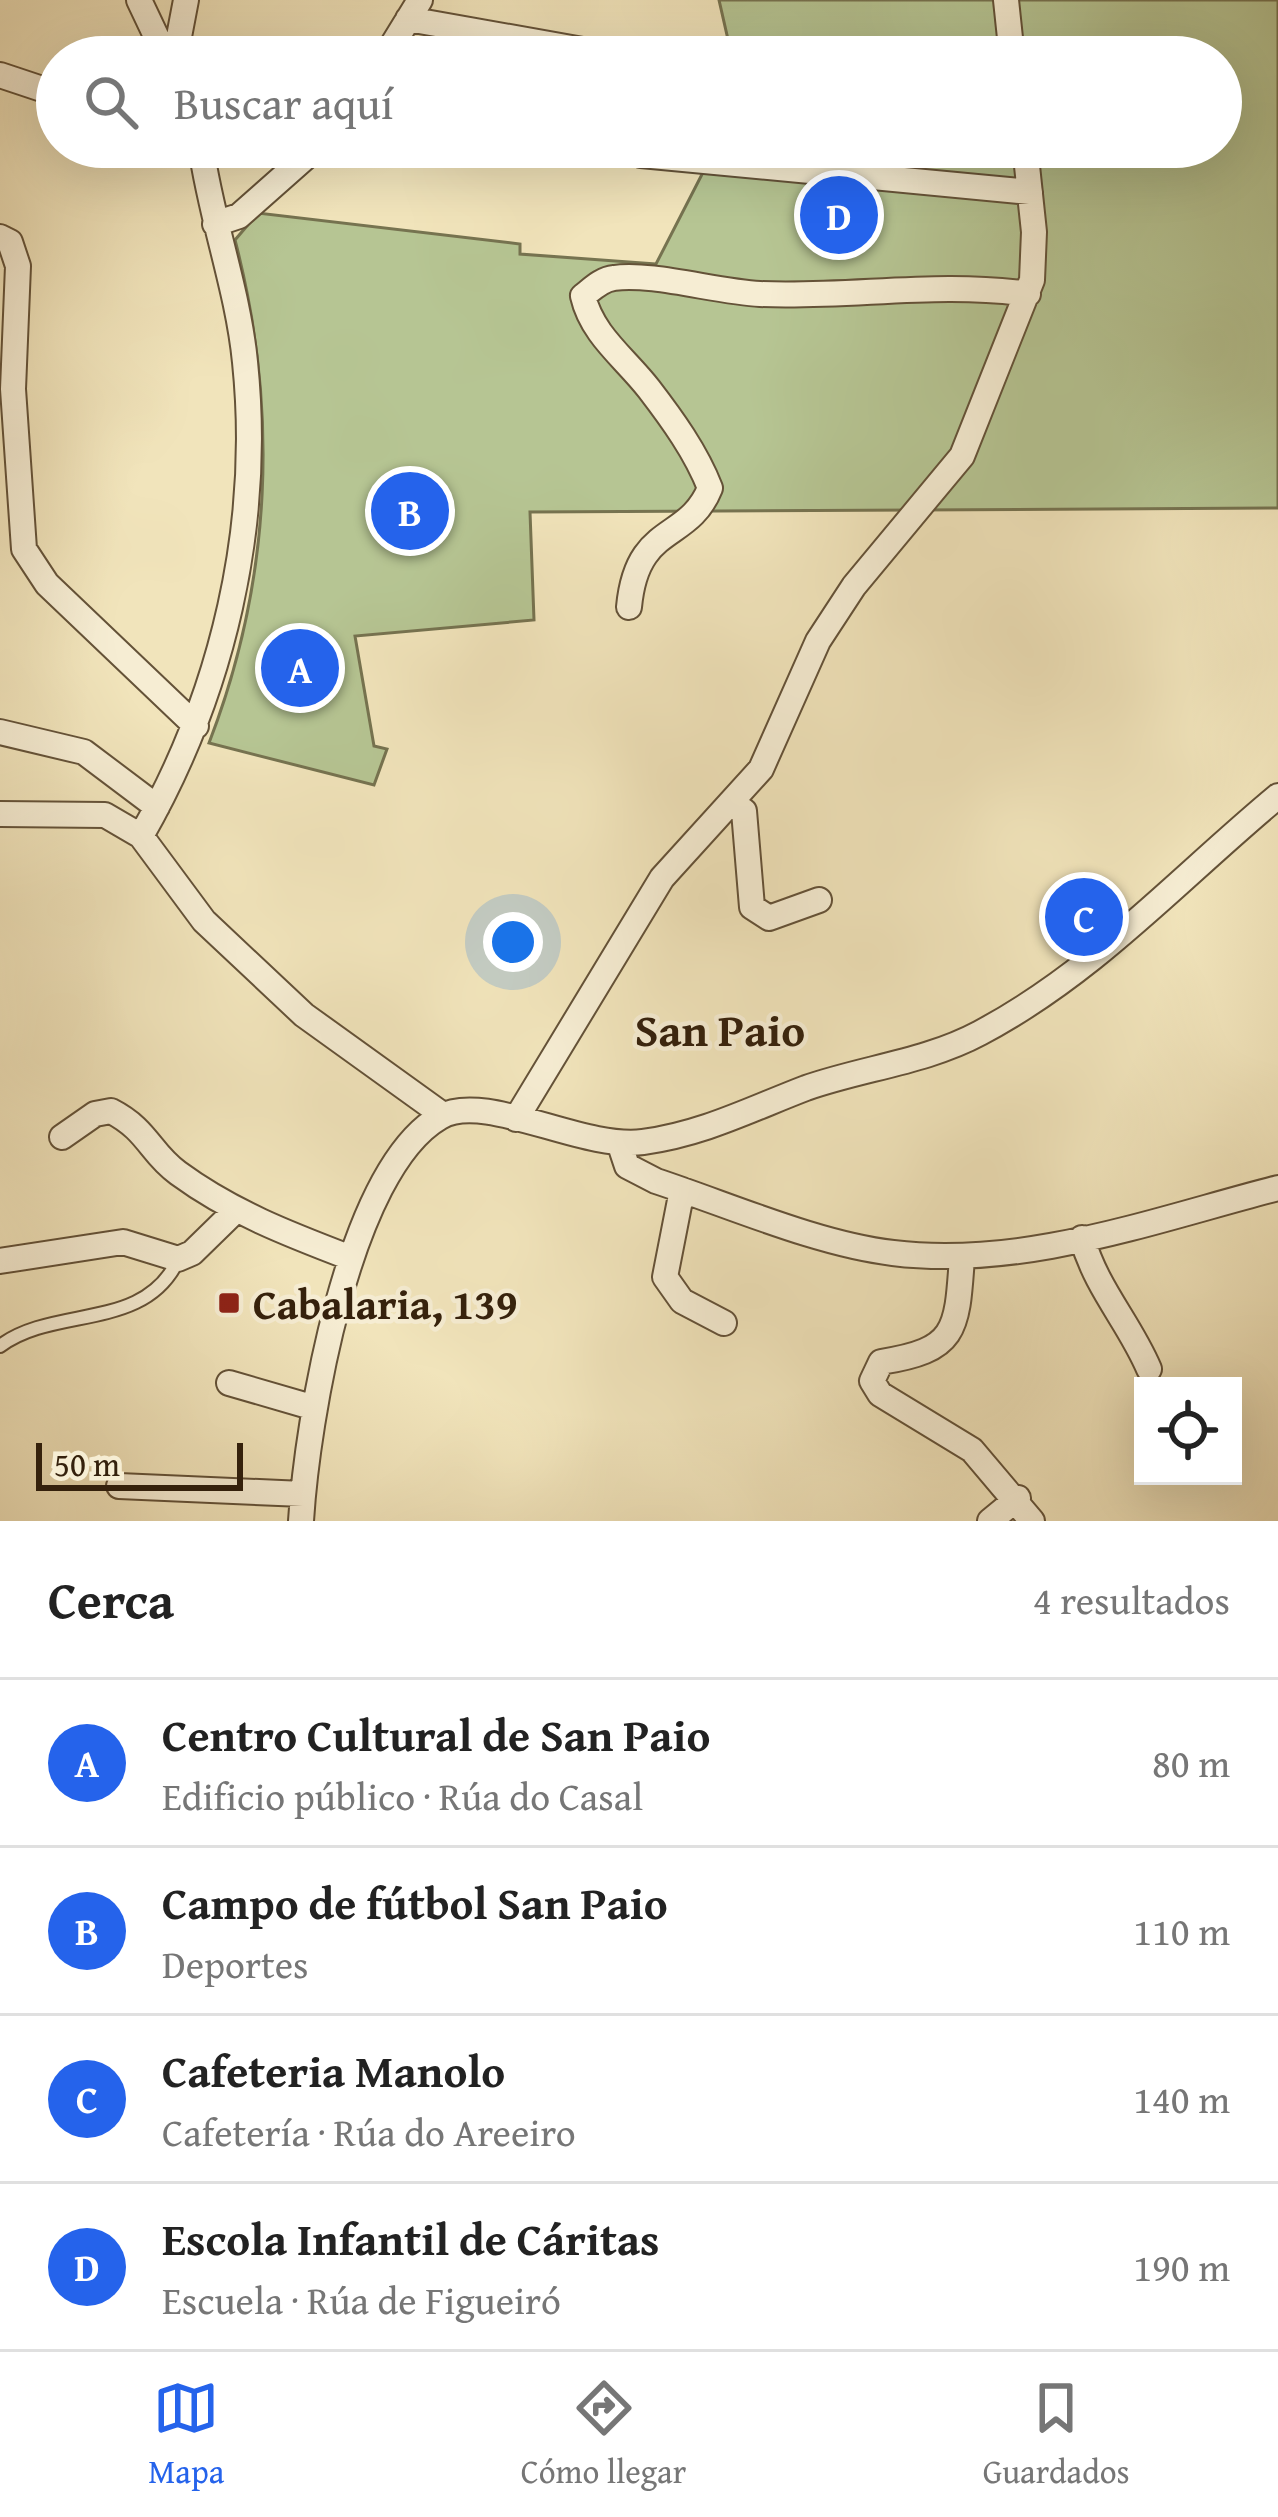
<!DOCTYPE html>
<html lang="es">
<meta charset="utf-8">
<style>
:root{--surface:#fff;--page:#f6f6f6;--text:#222;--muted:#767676;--line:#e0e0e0;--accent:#2563eb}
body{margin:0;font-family:"Gentium Book Plus",serif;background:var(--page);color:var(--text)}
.controls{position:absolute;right:36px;bottom:36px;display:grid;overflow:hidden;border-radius:0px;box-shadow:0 12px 48px #0002}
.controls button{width:108px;height:108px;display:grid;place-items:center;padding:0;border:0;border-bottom:3px solid var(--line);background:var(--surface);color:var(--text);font:60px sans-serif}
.scale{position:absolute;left:36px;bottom:30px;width:207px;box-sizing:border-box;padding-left:12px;border:6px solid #35210c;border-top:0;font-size:33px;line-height:42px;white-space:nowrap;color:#35210c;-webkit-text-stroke:9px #f6edd3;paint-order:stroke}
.you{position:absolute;left:513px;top:942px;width:42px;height:42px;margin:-30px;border:9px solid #fff;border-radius:50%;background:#1a73e8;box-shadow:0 0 0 18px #1a73e833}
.badge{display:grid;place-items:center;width:78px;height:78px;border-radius:50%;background:var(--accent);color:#fff;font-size:39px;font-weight:700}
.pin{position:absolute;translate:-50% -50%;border:6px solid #fff;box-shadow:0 3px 12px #0006}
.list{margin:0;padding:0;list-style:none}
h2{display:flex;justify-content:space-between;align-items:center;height:156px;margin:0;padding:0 48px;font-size:51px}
h2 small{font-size:39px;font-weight:400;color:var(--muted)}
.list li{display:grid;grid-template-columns:78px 1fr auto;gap:36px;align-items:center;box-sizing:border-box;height:168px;padding:0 48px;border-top:3px solid var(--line)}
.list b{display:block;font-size:45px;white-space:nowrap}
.list p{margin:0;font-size:39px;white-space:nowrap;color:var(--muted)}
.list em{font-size:39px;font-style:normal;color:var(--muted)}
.icon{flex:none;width:66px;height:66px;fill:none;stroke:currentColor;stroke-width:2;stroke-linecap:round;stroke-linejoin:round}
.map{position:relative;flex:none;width:1278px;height:1521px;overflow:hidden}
.search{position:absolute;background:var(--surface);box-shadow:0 12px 48px #0002;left:36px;right:36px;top:36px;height:132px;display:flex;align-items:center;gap:30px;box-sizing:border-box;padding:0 42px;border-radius:66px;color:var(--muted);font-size:45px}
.sheet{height:828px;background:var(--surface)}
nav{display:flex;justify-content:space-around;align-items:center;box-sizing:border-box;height:168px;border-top:3px solid var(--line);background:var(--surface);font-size:33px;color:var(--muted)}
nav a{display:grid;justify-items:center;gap:6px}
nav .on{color:var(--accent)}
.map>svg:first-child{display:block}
</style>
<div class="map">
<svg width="1278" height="1521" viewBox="0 0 1278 1521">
<rect width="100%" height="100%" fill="#f1e4bb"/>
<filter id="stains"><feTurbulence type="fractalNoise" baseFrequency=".00167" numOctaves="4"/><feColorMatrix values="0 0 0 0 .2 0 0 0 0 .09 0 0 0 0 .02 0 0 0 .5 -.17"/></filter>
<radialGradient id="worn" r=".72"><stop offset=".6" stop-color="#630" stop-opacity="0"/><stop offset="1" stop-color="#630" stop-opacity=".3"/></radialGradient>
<path fill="#b6c593" stroke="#767350" stroke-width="3" d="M719 0H1278V508L530 512 534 620 355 636 374 746 387 749 374 785 209 743C272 580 279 409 235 240L258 213 520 244V254L656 264 716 147H1221V57H732Z"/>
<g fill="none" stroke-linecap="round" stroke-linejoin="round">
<defs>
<path id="service" d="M0 1346C55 1305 144 1332 178 1260"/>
<path id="minor" d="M139 0 166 57
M1006 0 1012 57
M408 19 594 52
M163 52 178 42 186 0
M385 57 420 0
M0 75 57 94
M641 155 1030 192
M215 224 239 216 317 147
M0 237 10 242 18 266 13 389 24 549 47 584 196 726
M629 607C637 522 688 543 710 488 696 452 672 419 649 389 625 358 592 335 583 296 592 289 602 279 614 278 649 272 718 292 760 294 850 298 938 281 1028 294
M0 732 84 752 157 807
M734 804 744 811 752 907 769 918 819 900
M0 814 105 815 141 836 204 921 304 1015 443 1115
M141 836C223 693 262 526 245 362 238 290 211 219 201 147
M516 1119 662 878 761 769 818 641 854 586 962 456 1032 280 1034 232 1025 147
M62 1137 95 1114 111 1111C148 1130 150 1153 178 1173 231 1212 288 1234 351 1258
M620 1145 627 1166 656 1181C729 1205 817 1244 893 1253 1023 1269 1154 1220 1278 1188
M682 1190 665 1277 682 1301 724 1323
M1082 1238C1097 1290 1129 1322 1149 1369
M962 1257C957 1331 957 1350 881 1362L872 1381 880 1394 972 1450 1032 1521
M0 1261 123 1242 178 1259 192 1253 233 1213
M229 1383 315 1408
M119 1486 303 1494
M301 1521C307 1422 348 1170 440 1117 485 1091 581 1150 643 1142 703 1134 751 1109 806 1088 863 1068 926 1062 980 1033 1095 972 1179 878 1278 796
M990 1521 1018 1498"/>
</defs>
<use href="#service" stroke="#645238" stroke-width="16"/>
<use href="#minor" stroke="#645238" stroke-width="28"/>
<use href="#service" stroke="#f6edd3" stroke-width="12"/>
<use href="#minor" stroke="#f6edd3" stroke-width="24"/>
</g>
<rect fill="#8f2418" stroke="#f6edd3" stroke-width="4.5" x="217" y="1291" width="24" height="24" rx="6"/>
<g text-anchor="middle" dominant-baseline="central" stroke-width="9" stroke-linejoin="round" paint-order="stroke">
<g font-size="42" font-weight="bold" fill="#35210c" stroke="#f6edd3" text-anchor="start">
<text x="253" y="1303">Cabalaria, 139</text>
</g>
<g font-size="45" font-weight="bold" fill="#35210c" stroke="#f6edd3">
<text x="720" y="1029">San Paio</text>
</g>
</g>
<rect width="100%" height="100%" filter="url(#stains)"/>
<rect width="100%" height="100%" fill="url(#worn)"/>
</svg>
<div class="controls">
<button><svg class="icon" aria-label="locate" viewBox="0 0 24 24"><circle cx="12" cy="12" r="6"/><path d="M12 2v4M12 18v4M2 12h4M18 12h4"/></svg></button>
</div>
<div class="scale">50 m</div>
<div class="you"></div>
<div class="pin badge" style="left:300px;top:668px">A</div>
<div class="pin badge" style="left:410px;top:511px">B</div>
<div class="pin badge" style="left:1084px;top:917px">C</div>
<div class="pin badge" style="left:839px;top:215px">D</div>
<div class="search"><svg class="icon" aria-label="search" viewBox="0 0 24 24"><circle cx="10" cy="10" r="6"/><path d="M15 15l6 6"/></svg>Buscar aquí</div>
</div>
<section class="sheet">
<h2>Cerca<small>4 resultados</small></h2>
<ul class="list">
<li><span class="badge">A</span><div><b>Centro Cultural de San Paio</b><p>Edificio público · Rúa do Casal</p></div><em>80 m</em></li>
<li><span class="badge">B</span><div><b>Campo de fútbol San Paio</b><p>Deportes</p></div><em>110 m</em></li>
<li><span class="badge">C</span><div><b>Cafeteria Manolo</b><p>Cafetería · Rúa do Areeiro</p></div><em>140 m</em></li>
<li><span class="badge">D</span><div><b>Escola Infantil de Cáritas</b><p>Escuela · Rúa de Figueiró</p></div><em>190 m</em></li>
</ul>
</section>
<nav>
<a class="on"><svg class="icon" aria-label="map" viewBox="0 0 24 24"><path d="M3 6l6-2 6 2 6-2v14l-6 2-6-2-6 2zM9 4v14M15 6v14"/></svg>Mapa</a>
<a><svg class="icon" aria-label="directions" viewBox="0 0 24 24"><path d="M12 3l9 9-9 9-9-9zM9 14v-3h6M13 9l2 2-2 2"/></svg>Cómo llegar</a>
<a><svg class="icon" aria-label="saved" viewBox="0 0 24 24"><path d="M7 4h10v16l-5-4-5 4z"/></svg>Guardados</a>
</nav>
